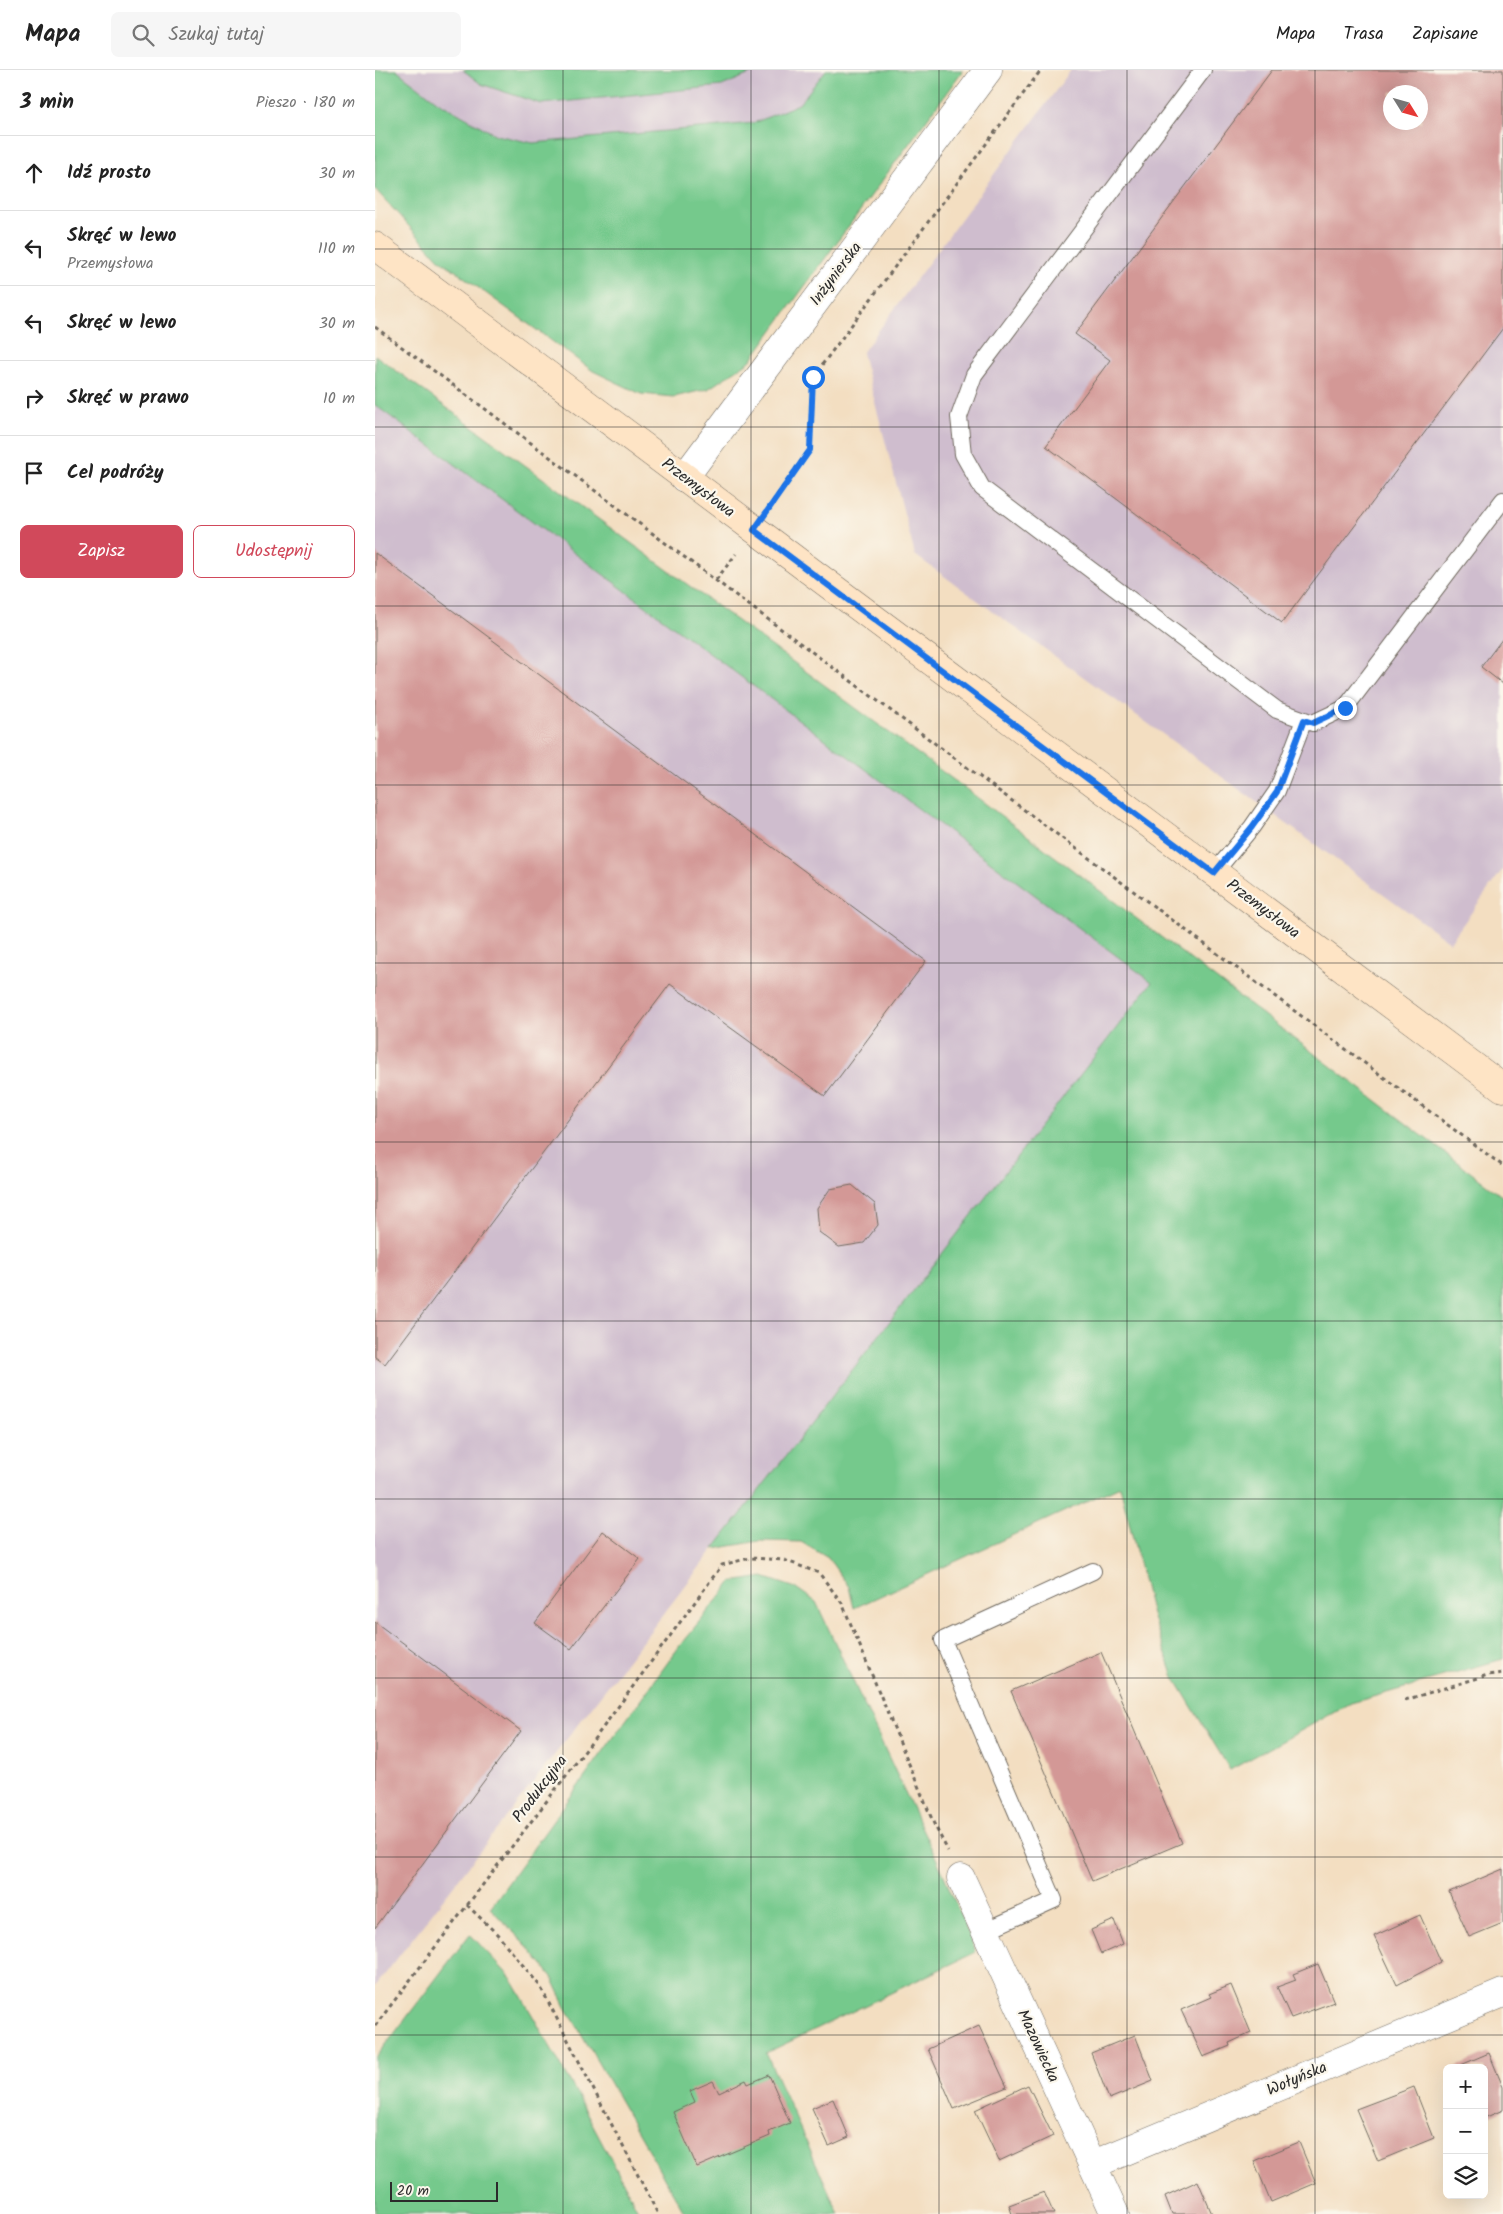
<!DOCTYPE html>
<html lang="pl">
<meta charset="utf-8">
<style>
:root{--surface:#fff;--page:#f6f6f6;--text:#222;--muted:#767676;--line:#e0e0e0;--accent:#d1495b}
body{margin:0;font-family:Kalam,sans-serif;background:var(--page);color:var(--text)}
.controls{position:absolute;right:15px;bottom:15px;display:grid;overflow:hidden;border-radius:8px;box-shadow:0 5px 20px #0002}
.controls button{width:45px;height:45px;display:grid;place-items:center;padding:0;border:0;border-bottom:1px solid var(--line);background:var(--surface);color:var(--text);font:25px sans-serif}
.compass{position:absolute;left:1008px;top:15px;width:45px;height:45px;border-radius:50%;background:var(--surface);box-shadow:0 5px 20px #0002;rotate:127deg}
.scale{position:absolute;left:15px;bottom:12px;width:108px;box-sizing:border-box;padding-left:5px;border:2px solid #2b2b2b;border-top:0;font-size:14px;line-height:18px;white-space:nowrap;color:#2b2b2b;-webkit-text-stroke:4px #fbf7ec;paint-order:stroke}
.stop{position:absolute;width:15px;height:15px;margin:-11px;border:4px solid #1a73e8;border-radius:50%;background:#fff}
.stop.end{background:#1a73e8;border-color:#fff;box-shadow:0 1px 5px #0008}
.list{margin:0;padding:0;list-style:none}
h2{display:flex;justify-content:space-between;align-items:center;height:65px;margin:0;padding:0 20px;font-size:21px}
h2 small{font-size:16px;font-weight:400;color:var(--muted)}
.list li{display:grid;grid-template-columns:32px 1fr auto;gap:15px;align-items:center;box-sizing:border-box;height:75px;padding:0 20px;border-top:1px solid var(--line)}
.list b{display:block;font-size:19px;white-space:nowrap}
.list p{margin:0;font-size:16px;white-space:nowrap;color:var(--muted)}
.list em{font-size:16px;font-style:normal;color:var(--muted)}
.actions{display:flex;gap:10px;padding:15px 20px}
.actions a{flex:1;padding:11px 0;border:1px solid var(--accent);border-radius:8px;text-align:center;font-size:18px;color:var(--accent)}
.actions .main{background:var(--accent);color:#fff}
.icon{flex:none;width:28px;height:28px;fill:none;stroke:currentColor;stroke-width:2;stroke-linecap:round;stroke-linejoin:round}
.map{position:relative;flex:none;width:1128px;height:2144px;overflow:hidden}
header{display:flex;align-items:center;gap:30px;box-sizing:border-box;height:70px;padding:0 25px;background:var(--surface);border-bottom:1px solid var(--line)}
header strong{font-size:24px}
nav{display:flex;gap:28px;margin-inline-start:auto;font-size:18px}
.search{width:350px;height:45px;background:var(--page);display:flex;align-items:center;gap:12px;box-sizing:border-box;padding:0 18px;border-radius:8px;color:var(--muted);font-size:19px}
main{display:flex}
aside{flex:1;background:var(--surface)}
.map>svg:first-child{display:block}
</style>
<header>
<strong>Mapa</strong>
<div class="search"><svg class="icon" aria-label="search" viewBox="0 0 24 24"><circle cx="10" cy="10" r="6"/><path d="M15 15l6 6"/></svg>Szukaj tutaj</div>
<nav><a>Mapa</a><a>Trasa</a><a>Zapisane</a></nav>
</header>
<main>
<aside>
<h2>3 min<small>Pieszo · 180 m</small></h2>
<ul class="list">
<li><svg class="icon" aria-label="ahead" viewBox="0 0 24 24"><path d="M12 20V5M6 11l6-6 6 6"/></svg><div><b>Idź prosto</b></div><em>30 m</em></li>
<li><svg class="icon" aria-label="left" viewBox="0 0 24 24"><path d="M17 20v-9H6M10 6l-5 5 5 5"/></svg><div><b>Skręć w lewo</b><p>Przemysłowa</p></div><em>110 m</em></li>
<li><svg class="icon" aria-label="left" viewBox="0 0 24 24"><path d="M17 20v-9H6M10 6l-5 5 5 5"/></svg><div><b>Skręć w lewo</b></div><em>30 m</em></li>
<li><svg class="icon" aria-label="right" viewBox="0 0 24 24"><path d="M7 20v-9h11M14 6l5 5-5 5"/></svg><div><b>Skręć w prawo</b></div><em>10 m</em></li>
<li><svg class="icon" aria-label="arrive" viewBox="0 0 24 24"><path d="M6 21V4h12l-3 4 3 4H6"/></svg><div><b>Cel podróży</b></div></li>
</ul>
<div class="actions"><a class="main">Zapisz</a><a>Udostępnij</a></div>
</aside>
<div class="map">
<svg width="1128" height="2144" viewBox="0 0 1128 2144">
<rect width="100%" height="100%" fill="#fbf7ec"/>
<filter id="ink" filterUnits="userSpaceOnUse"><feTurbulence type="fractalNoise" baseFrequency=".02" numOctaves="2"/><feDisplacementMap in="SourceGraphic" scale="10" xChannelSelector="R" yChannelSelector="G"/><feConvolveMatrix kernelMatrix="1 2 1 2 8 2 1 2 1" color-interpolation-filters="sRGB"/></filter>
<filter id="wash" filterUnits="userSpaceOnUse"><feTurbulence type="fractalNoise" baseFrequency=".0096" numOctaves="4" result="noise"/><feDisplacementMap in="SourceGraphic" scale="20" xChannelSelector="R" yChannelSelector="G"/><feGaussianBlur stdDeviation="1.12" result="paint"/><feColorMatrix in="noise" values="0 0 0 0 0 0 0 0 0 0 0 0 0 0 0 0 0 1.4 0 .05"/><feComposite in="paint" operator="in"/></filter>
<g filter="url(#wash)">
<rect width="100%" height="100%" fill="#f3dec1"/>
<path fill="#cfbdce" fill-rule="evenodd" d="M0 0H528L203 219Z
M696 0H1128V799L1075 872 540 485 487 283ZM1016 22H1046V52H1016Z
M0 335 777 912 0 1917Z"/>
<path fill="#75c98c" stroke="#507a5c" d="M0 0H21L63 32 121 65 158 73 379 53 424 34 451 0H588L375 291 333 319 299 327 266 324 218 301 64 189 0 119Z
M88 0H384L347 16 166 34 106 14Z
M0 285 591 719 1128 1127V1589L1044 1613 1034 1618 1033 1617 976 1633 855 1700 799 1607 777 1545 745 1416 479 1538 474 1517 453 1488 426 1472 384 1471 339 1479 777 912 0 335Z
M388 1507 421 1518 441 1532 568 1803 601 1882 391 1983 464 2144H310L191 1937 177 1907 153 1877 115 1838 309 1570 357 1512Z
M95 1864 136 1908 196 2013 265 2144H0V1989Z"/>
<g id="blocks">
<path fill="#d39896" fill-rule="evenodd" d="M897 0H1128V258L907 553 671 376 735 290 700 264ZM1016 22H1046V52H1016Z
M0 483 551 891 450 1026 295 914 10 1294 0 1287Z
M1128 568V614L1106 597Z
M477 1115 500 1134 503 1155 489 1173 464 1177 444 1162 442 1138 455 1119Z
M228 1461 265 1489 196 1579 160 1553Z
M0 1552 146 1661 0 1858Z
M726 1582 807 1773 717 1811 636 1621Z
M1128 1799V1853L1094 1867 1074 1822Z
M1045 1845 1066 1892 1022 1915 999 1866Z
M739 1850 748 1874 726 1884 716 1860Z
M943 1894 959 1932 916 1948 902 1917 921 1910 918 1904Z
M856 1915 876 1963 854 1973 855 1976 828 1987 806 1940 836 1927 834 1924Z
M604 1956 632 2017 579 2039 553 1979Z
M760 1965 778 2011 734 2029 716 1983Z
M1114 1983 1128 2017V2040L1109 2048V1998H1079Z
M394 2005 415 2053 394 2062 395 2066 322 2097 298 2042 320 2032 315 2021 338 2011 344 2023 371 2010 373 2014Z
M653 2015 678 2066 624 2091 600 2040Z
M1039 2017 1059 2068 1003 2091 981 2039Z
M458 2029 474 2067 454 2076 437 2038Z
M924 2072 941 2113 896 2132 879 2091Z
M823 2111 837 2144H797L790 2126Z
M669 2122 679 2144H637L634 2135Z"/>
</g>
</g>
<g filter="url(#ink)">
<use href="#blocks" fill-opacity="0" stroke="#716a60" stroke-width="1"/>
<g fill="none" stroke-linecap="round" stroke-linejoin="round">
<defs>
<path id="service" d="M828 0 599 305 584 347 588 384 607 418 902 640 938 653 970 638 1128 430
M839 803 877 757 902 721 929 650
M610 1861 679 1830 568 1570 718 1501"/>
<path id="minor" d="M586 1808 740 2144
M717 2095 1128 1923"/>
<path id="tertiary" d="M309 408 613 0"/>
<path id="secondary" d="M0 176 1128 1018"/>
</defs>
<use href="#service" stroke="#716a60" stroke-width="18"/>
<use href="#minor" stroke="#716a60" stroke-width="29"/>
<use href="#tertiary" stroke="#716a60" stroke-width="29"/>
<use href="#secondary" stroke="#716a60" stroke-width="29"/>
<path stroke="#716a60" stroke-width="3" stroke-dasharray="4 4" stroke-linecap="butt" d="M0 257 1128 1096
M398 432 435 379 438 307 666 0
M341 510 361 484
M1030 1630 1113 1605 1128 1603
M92 1835 122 1864 165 1916 283 2144
M0 1956 229 1656 347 1495 375 1488 409 1490 444 1503 467 1533 559 1754 573 1781"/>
<use href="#service" stroke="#fff" stroke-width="16"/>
<use href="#minor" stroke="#fff" stroke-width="28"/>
<use href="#tertiary" stroke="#fff" stroke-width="28"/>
<use href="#secondary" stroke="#fee4c5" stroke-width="28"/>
</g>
</g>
<g fill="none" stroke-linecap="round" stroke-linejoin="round" filter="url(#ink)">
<path stroke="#1a73e8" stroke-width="6" d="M438 307 435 380 379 460 839 803 877 757 902 722 929 650 938 653 970 638"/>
</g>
<path fill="none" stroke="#2b2b2b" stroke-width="1" stroke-opacity="0.55" d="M188 0V2144M376 0V2144M564 0V2144M752 0V2144M940 0V2144M0 179H1128M0 357H1128M0 536H1128M0 715H1128M0 893H1128M0 1072H1128M0 1251H1128M0 1429H1128M0 1608H1128M0 1787H1128M0 1965H1128"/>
<g text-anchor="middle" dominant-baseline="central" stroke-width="4.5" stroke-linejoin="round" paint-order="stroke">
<g font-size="16" fill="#2b2b2b" stroke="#fbf7ec">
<text transform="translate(461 204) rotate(-53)">Inżynierska</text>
<text transform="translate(323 418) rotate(37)">Przemysłowa</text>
<text transform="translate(888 839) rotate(37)">Przemysłowa</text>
<text transform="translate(165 1719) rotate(-53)">Produkcyjna</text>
<text transform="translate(663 1976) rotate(65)">Mazowiecka</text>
<text transform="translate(922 2009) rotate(-23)">Wołyńska</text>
</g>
</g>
</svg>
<div class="controls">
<button>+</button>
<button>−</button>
<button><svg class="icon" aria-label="layers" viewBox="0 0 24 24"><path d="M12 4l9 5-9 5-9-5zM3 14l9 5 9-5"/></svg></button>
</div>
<svg class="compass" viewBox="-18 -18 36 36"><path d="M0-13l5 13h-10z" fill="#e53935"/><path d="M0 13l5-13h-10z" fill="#767676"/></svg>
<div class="scale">20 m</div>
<div class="stop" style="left:438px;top:307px"></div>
<div class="stop end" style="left:970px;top:638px"></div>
</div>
</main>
